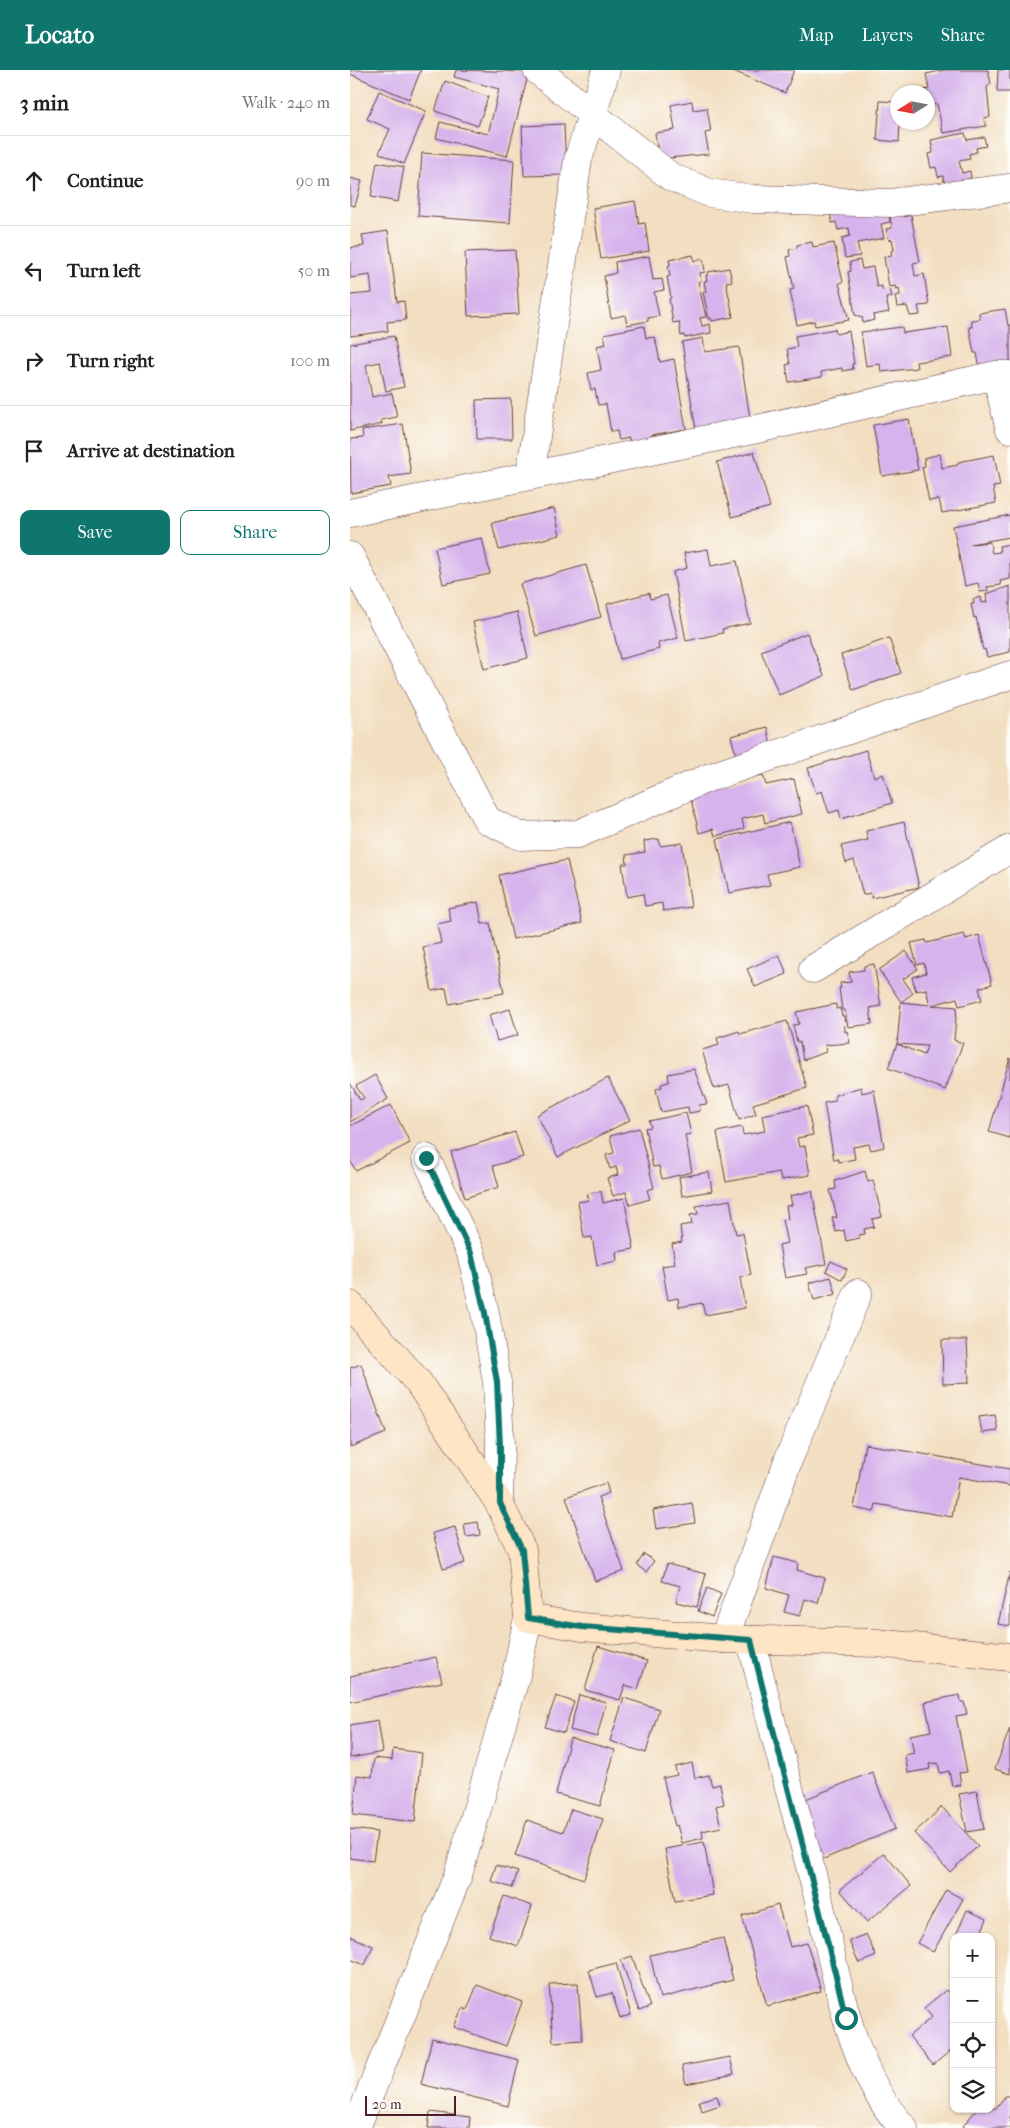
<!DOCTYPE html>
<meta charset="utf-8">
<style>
:root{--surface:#fff;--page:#f6f6f6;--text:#222;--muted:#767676;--line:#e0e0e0;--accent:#0f766e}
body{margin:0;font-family:"IM FELL French Canon",serif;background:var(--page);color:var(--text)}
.controls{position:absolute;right:15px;bottom:15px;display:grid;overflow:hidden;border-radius:10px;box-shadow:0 1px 4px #0004}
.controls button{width:45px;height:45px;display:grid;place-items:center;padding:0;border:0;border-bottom:1px solid var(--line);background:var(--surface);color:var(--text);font:25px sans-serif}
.compass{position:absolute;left:540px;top:15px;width:45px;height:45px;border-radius:50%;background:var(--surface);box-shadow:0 1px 4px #0004;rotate:259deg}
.scale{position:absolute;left:15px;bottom:12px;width:91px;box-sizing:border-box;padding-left:5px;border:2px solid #4a1f2b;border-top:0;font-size:14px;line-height:18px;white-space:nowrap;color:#4a1f2b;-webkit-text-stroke:4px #fdfcf7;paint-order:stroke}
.stop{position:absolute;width:15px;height:15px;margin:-11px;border:4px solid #0f766e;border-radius:50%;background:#fff}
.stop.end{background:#0f766e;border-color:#fff;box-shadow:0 1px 5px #0008}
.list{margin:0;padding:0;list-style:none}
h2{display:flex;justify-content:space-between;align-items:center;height:65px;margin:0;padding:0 20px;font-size:21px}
h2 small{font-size:16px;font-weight:400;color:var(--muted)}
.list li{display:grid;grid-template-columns:32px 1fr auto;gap:15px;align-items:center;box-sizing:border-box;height:90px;padding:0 20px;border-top:1px solid var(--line)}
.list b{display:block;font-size:19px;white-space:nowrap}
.list em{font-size:16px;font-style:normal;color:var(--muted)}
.actions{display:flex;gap:10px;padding:15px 20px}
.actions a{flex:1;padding:11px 0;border:1px solid var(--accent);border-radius:10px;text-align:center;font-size:18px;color:var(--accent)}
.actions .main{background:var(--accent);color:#fff}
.icon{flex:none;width:28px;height:28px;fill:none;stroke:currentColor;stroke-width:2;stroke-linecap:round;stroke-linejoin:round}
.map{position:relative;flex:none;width:660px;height:2058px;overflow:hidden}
header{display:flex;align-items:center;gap:30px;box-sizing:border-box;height:70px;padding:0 25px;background:var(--accent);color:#fff}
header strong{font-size:24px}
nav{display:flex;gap:28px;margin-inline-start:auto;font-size:18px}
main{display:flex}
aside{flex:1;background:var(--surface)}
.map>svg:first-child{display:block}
</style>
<header>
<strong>Locato</strong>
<nav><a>Map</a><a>Layers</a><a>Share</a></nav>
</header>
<main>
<aside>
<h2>3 min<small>Walk · 240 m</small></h2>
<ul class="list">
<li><svg class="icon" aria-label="ahead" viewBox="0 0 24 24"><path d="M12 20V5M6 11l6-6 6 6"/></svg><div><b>Continue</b></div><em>90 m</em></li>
<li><svg class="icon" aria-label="left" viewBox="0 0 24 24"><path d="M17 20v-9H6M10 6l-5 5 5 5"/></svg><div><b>Turn left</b></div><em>50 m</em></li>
<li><svg class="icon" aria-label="right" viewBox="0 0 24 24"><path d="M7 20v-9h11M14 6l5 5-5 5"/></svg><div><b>Turn right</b></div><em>100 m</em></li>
<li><svg class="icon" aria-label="arrive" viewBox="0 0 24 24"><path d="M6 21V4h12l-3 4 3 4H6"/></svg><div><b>Arrive at destination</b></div></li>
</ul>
<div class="actions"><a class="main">Save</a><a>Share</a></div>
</aside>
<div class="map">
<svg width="660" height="2058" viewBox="0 0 660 2058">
<rect width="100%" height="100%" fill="#fdfcf7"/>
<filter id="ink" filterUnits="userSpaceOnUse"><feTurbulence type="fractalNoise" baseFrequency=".02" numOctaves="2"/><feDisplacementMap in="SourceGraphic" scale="10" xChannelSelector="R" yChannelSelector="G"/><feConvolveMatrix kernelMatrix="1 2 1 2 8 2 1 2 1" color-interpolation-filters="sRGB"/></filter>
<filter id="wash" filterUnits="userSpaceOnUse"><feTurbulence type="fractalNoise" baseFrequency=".0096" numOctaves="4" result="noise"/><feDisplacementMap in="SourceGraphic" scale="20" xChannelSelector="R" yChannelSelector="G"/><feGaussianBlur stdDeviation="1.12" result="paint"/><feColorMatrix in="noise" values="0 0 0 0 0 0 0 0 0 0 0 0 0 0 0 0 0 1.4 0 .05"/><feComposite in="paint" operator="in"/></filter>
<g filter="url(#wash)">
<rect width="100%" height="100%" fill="#f2dec0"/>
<g id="blocks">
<path fill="#d6b3ec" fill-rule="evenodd" d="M0 0H71L59 29 0 4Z
M106 0 179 2 157 86 86 68 90 52 138 64 149 19 104 7Z
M381 0H444L435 23Z
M595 0H638L641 14 637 17 640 47 634 48 636 56 593 63 587 34 578 36V22L574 20 579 19 576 4Z
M648 0H660V22H647Z
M95 11 138 27 128 56 85 41Z
M29 21 76 41 54 94 29 83 40 59 17 49Z
M342 31 343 40 357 38 361 62 355 63 359 84 309 89 305 63 325 60 321 35Z
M530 31 548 32V52H550L549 72 527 70Z
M214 54 216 105 174 106 172 56Z
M615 63 617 70 634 67 636 76 626 78 627 82 619 84 620 89 609 91 612 103 620 101 621 108 613 110 615 119 596 122 593 106 588 107 586 97 581 98 578 84 583 83 581 70Z
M72 83 164 90 160 153 68 146Z
M27 92 54 97 48 132 21 127Z
M0 108 12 111 5 136 0 135Z
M285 131 289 154 295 153 299 181 251 189 243 138Z
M480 142 539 144 540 152 531 154 534 168 507 173 510 186 495 188 492 168 500 166 499 158 488 160 486 152 482 153Z
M553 142 554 147 561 145 570 192 563 193 565 206 574 204 579 235 568 236 570 245 560 246 557 236 547 237 545 226 550 225 549 218 546 219 545 216 539 217 534 187 542 186 541 181 544 180 542 169 539 170 536 159 542 158 540 147Z
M38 161 47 232 54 231 56 250 37 252 38 261 0 266V225L22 223 20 205 0 208V178L14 176 12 165Z
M462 172 463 177 484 173 493 212 489 213 499 250 465 256 464 251 447 255 440 220 444 219 437 187 440 186 439 180 447 178V175Z
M165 180 169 244 118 246 115 182Z
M343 185 344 191 353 189 355 202 350 203 351 211 348 212 356 247 350 248 352 256 360 254 361 263 335 268 334 265 331 266 329 252 323 253 319 229 321 228 317 207 320 206 318 196 320 195 319 190Z
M299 186 303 210 312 209 314 220 304 222 309 246 298 248V251L277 255 275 245 261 248 254 206 266 203 265 192Z
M510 190 512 199 523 197 527 217 532 216V220L540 219 542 227 536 228 539 242 523 245 524 250 513 253 512 247 505 245 498 202 501 201 500 192Z
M379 198 382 211 376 212 383 247 362 251 361 248 359 249 353 222H356L354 211H357L356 205H358V202Z
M655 239 658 255H660V291L630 300 627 283H624L619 257H622L621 250 630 249 629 243Z
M294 256 296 268 305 267 310 292 324 289 336 359 301 365 302 372 280 376 279 368 269 370 267 361 261 362 256 334 248 335 245 319 241 320 238 303 251 300 247 276 256 274 254 264Z
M552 257 553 263 598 257 602 287 566 292 567 298 531 302 530 294 516 296 511 262Z
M485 259 486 264 499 261 504 294H502L503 299 492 301V298L471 302 472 307 439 312 436 295 440 294 437 279 447 277 445 266Z
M44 266 54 317 36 321 30 292 16 295 22 327 42 323 47 347 31 350 32 354 0 361V274Z
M353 268 355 282 389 277 400 348 347 367 332 272Z
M161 329 162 369H127L126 330Z
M559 349 568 400 532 406 523 355Z
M53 354 61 404 39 407 41 416 1 423 0 369 13 368 12 360Z
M404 382 420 437 382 447 367 392Z
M590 384 592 398 608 395V392L644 385 650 416 643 417 646 433 592 443 589 429 579 431 572 397 575 396 574 388Z
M204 438 210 465 149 480 142 453Z
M660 445V467L620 474 640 472 642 483 650 482 649 476 660 474V509L650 511 651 515 637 517 638 521 630 522 628 513 615 516 603 456Z
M132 468 140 504 93 514 85 478Z
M358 479 361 496 387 491 400 553 372 559 373 563 336 571 323 502 337 498 334 483Z
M236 495 251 547 186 566 170 514Z
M660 516V582L637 587 635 579 633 580 626 547 624 548 621 534H624L623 529 631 527 632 533 637 532 636 524Z
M299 523 300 529 317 525 328 568 308 573 309 579 270 589 257 534Z
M167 542 178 588 134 599 123 552Z
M457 563 474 606 429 625 411 581Z
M539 568 551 603 503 620 491 585Z
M417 657 421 676 386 685 381 666Z
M516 680 524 707 533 704 542 733 491 749 489 740 479 743 472 721 466 723 458 698Z
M413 705 416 715 444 709 452 744 415 753 413 744 392 749 394 759 365 766 363 759 349 763 339 721Z
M440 752 450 797 417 804 420 815 379 823 367 769Z
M554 752 569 817 522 828 520 823 513 825 504 790 496 793 491 776 518 770 516 761Z
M309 769 310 776 332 773 341 837 313 841 312 833 295 836 293 824 277 827 272 794H277L276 785 295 782 294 771Z
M217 790 232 853 163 869 149 805Z
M128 832 132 854 140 853 154 923 99 934 96 918 82 921 73 877 91 873 87 854 101 851 98 838Z
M614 864 616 869 629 865 642 914 629 918 632 930 609 936 607 928 582 935 607 937 604 970 613 973 595 1020 538 998 547 974 551 932 529 900 556 881 568 899 553 909 563 923 551 932 580 935 576 919 566 921 562 907 576 903 574 893 567 895 561 873 576 870 577 873ZM547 974 577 976 574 985Z
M429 885 437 904 405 917 397 899Z
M524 894 531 936 520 938 522 954 498 957 495 940H492L489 918H491L490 913 501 912 499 902 514 900V896Z
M486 934V939L490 938 492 946H494L495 962 497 961 500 973 475 975 476 982 453 990 450 972H447L443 955 449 954 446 942Z
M160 939 168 965 147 971 139 945Z
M437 951 457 1018 403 1034 406 1044 389 1050 379 1015 364 1019 352 980 369 975 367 968 389 961 390 964Z
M660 988V1068L639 1062Z
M344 999 357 1034 349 1035 350 1041 339 1043 338 1037 311 1042 306 1019 312 1017 311 1014 319 1012 318 1004Z
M25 1005 38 1029 0 1052V1013L10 1030 14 1028 6 1016Z
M258 1008 280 1050 208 1087 187 1045Z
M511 1017 512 1023 524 1020 534 1077 521 1080 519 1074 503 1077 505 1089 489 1092 488 1089 484 1090 474 1033 485 1031V1025Z
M41 1035 60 1073 6 1101 0 1090V1056Z
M457 1036 463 1065 447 1068 449 1077 455 1076 460 1105 431 1110 429 1102 376 1112 367 1062 392 1057 393 1065 415 1061 412 1045Z
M336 1043 341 1064 335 1065 342 1102 312 1109 309 1096 303 1097 295 1058 301 1057 299 1051Z
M289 1058 304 1118 297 1120 300 1129 280 1135 276 1122 263 1126 257 1108 268 1105 266 1097 260 1099 256 1085 264 1083 260 1066Z
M165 1062 173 1087 143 1096 149 1117 115 1128 101 1082Z
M515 1101 518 1112 523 1110 532 1147 522 1149 524 1157 514 1159 515 1164 509 1165 510 1168 496 1171 494 1160 486 1162 482 1148 487 1147 480 1120 486 1119 485 1111Z
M359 1102 362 1121 332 1126 329 1107Z
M251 1121 253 1133 274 1128 284 1179 266 1182 267 1191 247 1195 242 1167 234 1168 228 1132 239 1130 237 1124Z
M462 1121 476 1194 455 1198 457 1204 435 1208 429 1175 437 1173 432 1150 438 1149 436 1136 442 1135 440 1126Z
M380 1130 386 1164 393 1163 401 1205 390 1208 395 1238 355 1245 352 1233 329 1237 328 1228 318 1230 312 1196 325 1194 322 1174 332 1172 330 1156 342 1154 340 1145 348 1144 346 1136Z
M481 1191 497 1199 492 1210 476 1201Z
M481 1207 486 1224 464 1230 459 1213Z
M592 1270H617L619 1313 593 1314Z
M11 1294 36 1363 0 1377V1298Z
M645 1345 648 1361 632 1363 629 1347Z
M515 1374 660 1399V1416L609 1407 602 1447 526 1434 524 1442 504 1438Z
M256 1413 259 1423 248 1427 274 1501 245 1511 216 1427Z
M342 1433 345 1453 306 1459 303 1440Z
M128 1452 130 1465 116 1467 114 1454Z
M105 1457 115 1493 93 1499 83 1463Z
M294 1484 304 1491 296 1502 287 1495Z
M424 1487 448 1493 447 1500 475 1508 468 1533 455 1529 450 1546 434 1542 439 1525 416 1518Z
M317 1494 356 1504 347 1537 326 1532 330 1516 312 1511Z
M660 1502V1556L648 1554Z
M357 1518 371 1524 362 1547 348 1541Z
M248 1576 297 1591 288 1619 275 1615 270 1630 235 1620Z
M86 1587 92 1612 0 1632V1606Z
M229 1625 256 1632 247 1667 220 1660Z
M610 1625 611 1632H614L617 1644 606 1646 617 1702 609 1703 611 1715 602 1716 599 1701 590 1703 588 1693 579 1694 580 1699 558 1703 555 1685 564 1683 560 1665 581 1661 575 1632Z
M206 1626 224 1632 214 1663 195 1657Z
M274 1628 309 1639 296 1683 260 1671Z
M28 1650 33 1682 0 1688V1655Z
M660 1658V1704L645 1699Z
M220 1668 265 1680 250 1736 206 1724Z
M43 1679 72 1683 65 1752 3 1745 7 1705 22 1707 24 1688 42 1690Z
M342 1693 345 1708 359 1705 362 1716 370 1714 374 1734 366 1736 371 1757 352 1761 353 1768 332 1773 327 1755 325 1756 313 1708 327 1705 325 1697Z
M522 1702 545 1759 469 1791 446 1733Z
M627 1721 634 1759 617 1762 609 1724Z
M592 1737 628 1776 600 1802 564 1763Z
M221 1739 253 1749 234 1809 165 1786 177 1750 213 1762Z
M0 1759 27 1762 23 1791 0 1788Z
M354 1772 363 1825 325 1831 315 1779Z
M534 1783 561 1816 517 1852 490 1820Z
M146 1795 168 1802 162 1818 141 1811Z
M596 1820 613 1829 583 1882 567 1873Z
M154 1826 182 1836 168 1876 139 1866Z
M428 1835 440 1877 457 1873 471 1921 417 1936 392 1846Z
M617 1840 637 1849 629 1867H605Z
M516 1864 526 1886 509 1893 499 1871Z
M0 1866 23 1876 15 1895 0 1889Z
M373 1868 383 1910 310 1928 300 1885Z
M282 1886 300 1937 289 1941 271 1890Z
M266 1893 281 1945 270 1948 262 1923 247 1927 239 1900Z
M228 1913 232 1970 203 1972 199 1914Z
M127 1915 172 1932 156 1976 104 1957 112 1938 117 1940Z
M596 1920 604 1929V1978L583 1995 559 1966 582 1947 574 1938Z
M82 1968 169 1990 158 2036 71 2014Z
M380 1987 384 2004 336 2014 332 1996Z
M656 2025 660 2028V2058H615L613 2056 627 2039H641V2036L645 2039Z
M367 2026 370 2035 352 2041 349 2031Z
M80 2042 120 2047 119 2058H78Z"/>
</g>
</g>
<g filter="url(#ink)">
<use href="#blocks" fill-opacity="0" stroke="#633c41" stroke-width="1"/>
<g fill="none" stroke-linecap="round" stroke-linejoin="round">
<defs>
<path id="street" d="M187 0 321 107 359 123 404 129 541 133 660 118
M646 305 660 359
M180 406 228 90 256 0
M0 443 407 359 646 305H660
M0 486 137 750 170 766 228 764 358 708 660 605
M463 899 660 779
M76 1088 121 1183 135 1243 147 1312 150 1375 149 1433
M374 1569 439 1388 508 1223
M401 1570C421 1655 445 1738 467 1823 485 1896 499 2003 554 2058
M6 2058 108 1805 166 1605 178 1548"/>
<path id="secondary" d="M0 1235 68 1312 149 1433 172 1480 178 1548 232 1557 374 1569 527 1573 660 1587"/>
</defs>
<use href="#street" stroke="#633c41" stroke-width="29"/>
<use href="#secondary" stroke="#633c41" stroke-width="29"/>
<use href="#street" stroke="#fff" stroke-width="28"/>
<use href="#secondary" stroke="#fde5c5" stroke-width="28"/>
</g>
</g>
<g fill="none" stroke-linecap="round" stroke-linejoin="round" filter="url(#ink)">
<path stroke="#0f766e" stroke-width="6" d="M76 1088 121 1183 135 1243 147 1312 150 1376V1433L172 1480 178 1548 232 1557 401 1570C431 1696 466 1821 496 1948"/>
</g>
</svg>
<div class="controls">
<button>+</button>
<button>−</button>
<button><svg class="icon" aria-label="locate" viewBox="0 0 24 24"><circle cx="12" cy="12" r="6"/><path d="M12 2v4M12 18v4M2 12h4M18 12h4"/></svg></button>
<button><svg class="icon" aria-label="layers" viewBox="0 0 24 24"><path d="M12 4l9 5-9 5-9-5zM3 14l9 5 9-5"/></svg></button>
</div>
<svg class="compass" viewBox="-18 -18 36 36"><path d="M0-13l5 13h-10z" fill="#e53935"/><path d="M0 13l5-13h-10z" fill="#767676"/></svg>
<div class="scale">20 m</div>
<div class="stop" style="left:496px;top:1948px"></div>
<div class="stop end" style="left:76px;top:1088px"></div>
</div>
</main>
